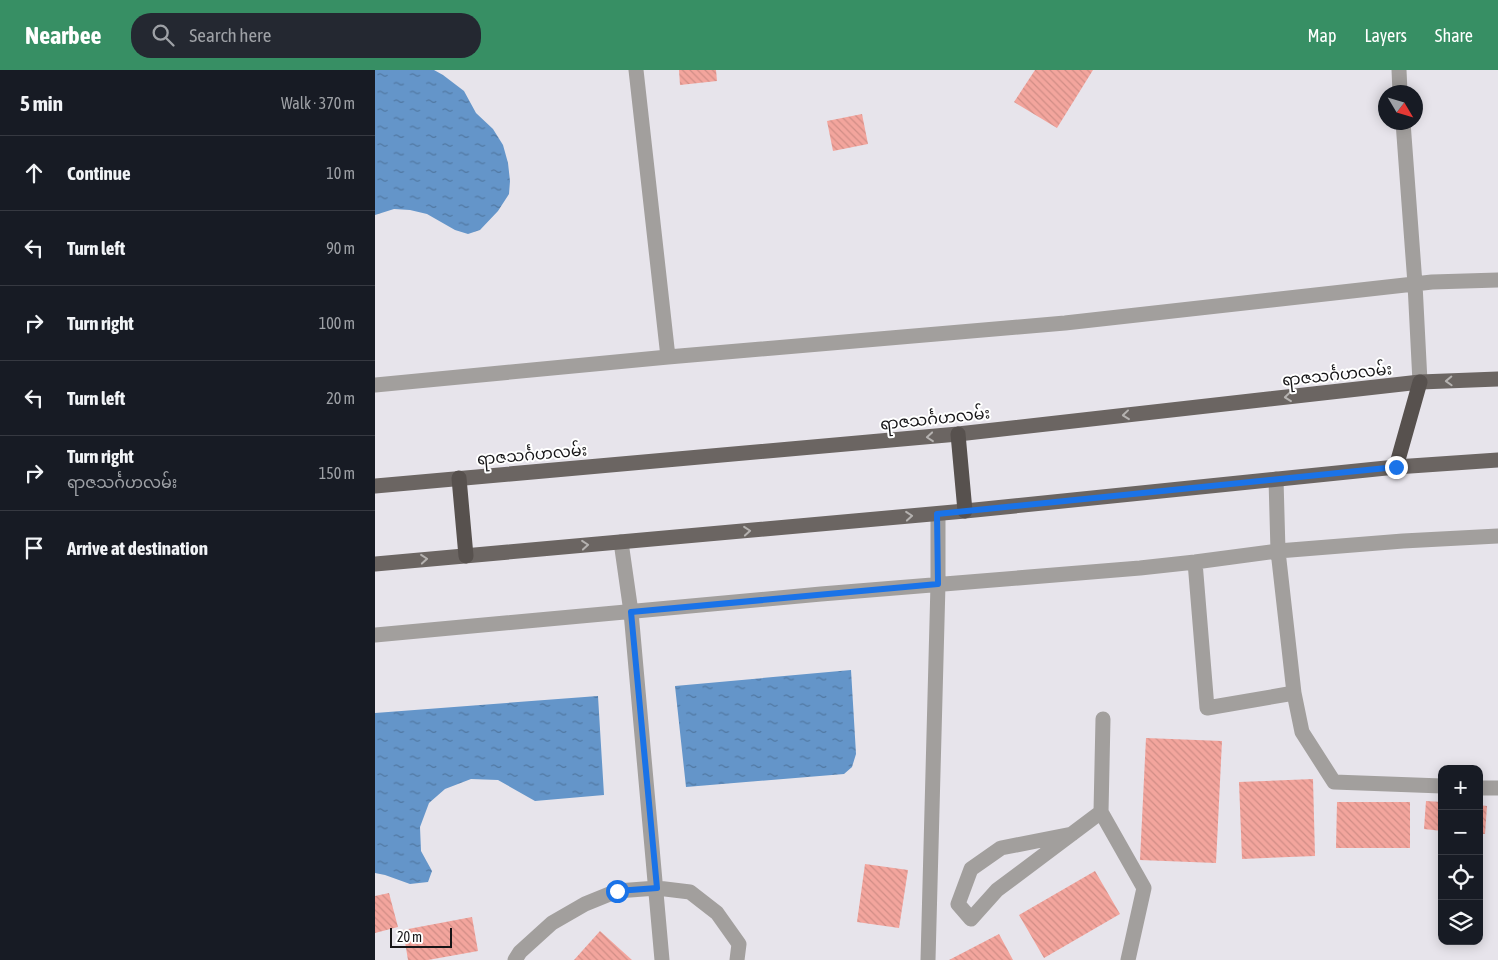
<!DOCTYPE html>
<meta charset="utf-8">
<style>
:root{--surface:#171b24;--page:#242831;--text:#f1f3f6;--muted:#9ea1a6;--line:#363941;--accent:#378f64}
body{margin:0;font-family:"Asap Condensed","Noto Sans Myanmar",sans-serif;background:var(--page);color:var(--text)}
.controls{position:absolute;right:15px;bottom:15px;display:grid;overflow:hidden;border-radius:10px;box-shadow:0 2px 12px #0003}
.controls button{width:45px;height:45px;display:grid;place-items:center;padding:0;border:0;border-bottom:1px solid var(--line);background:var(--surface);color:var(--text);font:25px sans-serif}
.compass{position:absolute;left:1003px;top:15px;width:45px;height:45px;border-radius:50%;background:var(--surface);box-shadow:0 2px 12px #0003;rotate:128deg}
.scale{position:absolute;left:15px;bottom:12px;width:62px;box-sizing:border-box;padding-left:5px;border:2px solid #161517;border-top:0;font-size:14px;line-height:18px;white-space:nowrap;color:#161517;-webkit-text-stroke:4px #fff;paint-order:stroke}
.stop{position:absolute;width:15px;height:15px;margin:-11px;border:4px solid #1a73e8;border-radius:50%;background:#fff}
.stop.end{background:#1a73e8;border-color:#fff;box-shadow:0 1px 5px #0008}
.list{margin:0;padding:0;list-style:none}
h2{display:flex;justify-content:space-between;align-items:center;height:65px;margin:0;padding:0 20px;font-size:21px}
h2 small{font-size:16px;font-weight:400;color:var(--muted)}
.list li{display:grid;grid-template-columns:32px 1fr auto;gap:15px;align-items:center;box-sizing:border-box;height:75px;padding:0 20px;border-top:1px solid var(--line)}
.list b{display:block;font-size:19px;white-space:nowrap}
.list p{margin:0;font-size:16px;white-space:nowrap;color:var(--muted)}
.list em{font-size:16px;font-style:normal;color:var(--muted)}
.icon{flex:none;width:28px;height:28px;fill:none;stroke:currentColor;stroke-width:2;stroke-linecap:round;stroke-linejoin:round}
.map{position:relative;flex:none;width:1123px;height:890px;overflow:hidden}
header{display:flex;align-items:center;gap:30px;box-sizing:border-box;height:70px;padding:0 25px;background:var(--accent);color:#fff}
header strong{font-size:24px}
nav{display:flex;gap:28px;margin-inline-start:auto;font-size:18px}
.search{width:350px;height:45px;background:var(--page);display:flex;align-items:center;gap:12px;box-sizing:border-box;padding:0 18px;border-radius:20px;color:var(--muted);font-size:19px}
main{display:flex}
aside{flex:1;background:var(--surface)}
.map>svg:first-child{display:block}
</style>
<header>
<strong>Nearbee</strong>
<div class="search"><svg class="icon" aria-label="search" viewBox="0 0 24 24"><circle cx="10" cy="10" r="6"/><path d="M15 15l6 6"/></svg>Search here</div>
<nav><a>Map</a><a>Layers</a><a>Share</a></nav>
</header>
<main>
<aside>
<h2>5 min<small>Walk · 370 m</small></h2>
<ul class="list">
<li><svg class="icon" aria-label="ahead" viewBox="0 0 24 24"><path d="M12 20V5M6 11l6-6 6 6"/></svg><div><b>Continue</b></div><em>10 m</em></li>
<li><svg class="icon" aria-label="left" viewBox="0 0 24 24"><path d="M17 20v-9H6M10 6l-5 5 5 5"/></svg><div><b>Turn left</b></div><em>90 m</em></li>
<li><svg class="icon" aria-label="right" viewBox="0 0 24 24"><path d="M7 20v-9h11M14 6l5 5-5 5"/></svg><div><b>Turn right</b></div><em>100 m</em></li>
<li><svg class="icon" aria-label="left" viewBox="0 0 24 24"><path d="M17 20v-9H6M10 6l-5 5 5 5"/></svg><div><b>Turn left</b></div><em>20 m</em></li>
<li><svg class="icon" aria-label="right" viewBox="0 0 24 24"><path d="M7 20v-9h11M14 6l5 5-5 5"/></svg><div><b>Turn right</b><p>ရာဇသင်္ဂဟလမ်း</p></div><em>150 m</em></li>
<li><svg class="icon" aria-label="arrive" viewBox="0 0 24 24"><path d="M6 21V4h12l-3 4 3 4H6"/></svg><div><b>Arrive at destination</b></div></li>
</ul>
</aside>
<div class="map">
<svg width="1123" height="890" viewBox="0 0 1123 890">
<defs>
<pattern id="water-ripples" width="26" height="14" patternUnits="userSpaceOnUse" patternTransform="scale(1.25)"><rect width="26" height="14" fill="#6495c9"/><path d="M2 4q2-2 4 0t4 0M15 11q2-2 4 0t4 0" fill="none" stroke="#5178a2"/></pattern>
<pattern id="building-back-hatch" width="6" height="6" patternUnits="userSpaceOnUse" patternTransform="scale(1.25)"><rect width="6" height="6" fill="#f3a59d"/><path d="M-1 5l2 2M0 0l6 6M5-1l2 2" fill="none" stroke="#d08d86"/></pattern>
</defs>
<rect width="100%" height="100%" fill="#e7e4eb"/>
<path fill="url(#water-ripples)" d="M0 0H59L68 5 89 21 101 43 118 59 128 75 133 93 135 111 134 124 123 141 105 160 93 164 80 160 52 144 35 140 19 139 0 145Z
M476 600 481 684 477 697 469 704 311 717 300 616Z
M223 626 229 725 160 731 123 710 96 709 70 719 54 733 45 757 46 781 57 801 53 812 35 814 10 805 0 803V643Z"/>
<path fill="url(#building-back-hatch)" d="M304 0H341L342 11 305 15Z
M660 0H718L682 58 639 32Z
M487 44 493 74 458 81 452 51Z
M771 668 847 671 841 793 765 790Z
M938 709 940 786 867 789 864 712Z
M1051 731 1067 732V761L1049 759Z
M962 732H1035V778H961Z
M1104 735 1112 736 1110 764H1104Z
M490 794 533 800 524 858 482 852Z
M720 801 745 844 669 888 644 845Z
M14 823 23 857 0 863V826Z
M97 847 103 881 53 890H33L28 860Z
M225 861 257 890H199Z
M624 864 638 890H574Z"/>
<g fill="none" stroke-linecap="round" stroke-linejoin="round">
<path stroke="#a29f9d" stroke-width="15" d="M261 0 293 287
M1024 0 1025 22
M1028 52 1040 214 1045 312
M0 315 293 287 690 253 1057 212 1123 210
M901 409 903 481 919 623 927 662 959 712 1067 716
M246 472 256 542 287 890
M820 492 832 638 919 623
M0 565 446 524 765 498 820 492 903 481 1028 471 1123 466
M1104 718H1123
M726 742 769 818 753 890
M697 764 626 778 596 799 583 834 596 849 622 820 726 742 728 649
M140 890 145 882 177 853 210 834 242 821 282 818 315 822 342 843 364 874 362 890
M553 890 563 514V444"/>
<path stroke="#6b6562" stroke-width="15" d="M0 416 583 364 1045 312 1123 309
M0 494 590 441 1021 397 1123 390"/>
<path stroke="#57514e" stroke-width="15" d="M583 364 590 441
M1021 397 1045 312
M84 408 91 486"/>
</g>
<defs><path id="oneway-chevron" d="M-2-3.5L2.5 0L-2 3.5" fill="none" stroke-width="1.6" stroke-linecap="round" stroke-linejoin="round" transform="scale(1.25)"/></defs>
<g stroke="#b5b2b0">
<use href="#oneway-chevron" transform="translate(1074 311) rotate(178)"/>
<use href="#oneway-chevron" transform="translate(913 327) rotate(174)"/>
<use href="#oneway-chevron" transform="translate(751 345) rotate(174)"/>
<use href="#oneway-chevron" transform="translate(555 367) rotate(175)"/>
<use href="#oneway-chevron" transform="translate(534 446) rotate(-5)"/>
<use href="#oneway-chevron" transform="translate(372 461) rotate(-5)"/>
<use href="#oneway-chevron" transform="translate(210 475) rotate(-5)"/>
<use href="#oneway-chevron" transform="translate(49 489) rotate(-5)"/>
</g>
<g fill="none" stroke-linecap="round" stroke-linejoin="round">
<path stroke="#1a73e8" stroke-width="6" d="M242 821 282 818 256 542 563 514 562 444 1021 397"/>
</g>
<g text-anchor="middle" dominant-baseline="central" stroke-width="4" stroke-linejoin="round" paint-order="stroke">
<g font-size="16" fill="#161517" stroke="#fff">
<text transform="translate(962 304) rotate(-6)">ရာဇသင်္ဂဟလမ်း</text>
<text transform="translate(560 348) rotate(-6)">ရာဇသင်္ဂဟလမ်း</text>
<text transform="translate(157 384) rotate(-5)">ရာဇသင်္ဂဟလမ်း</text>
</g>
</g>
</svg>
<div class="controls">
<button>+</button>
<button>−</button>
<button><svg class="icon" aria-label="locate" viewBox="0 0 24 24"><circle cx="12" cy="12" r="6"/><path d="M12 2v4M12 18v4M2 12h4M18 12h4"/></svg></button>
<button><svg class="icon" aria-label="layers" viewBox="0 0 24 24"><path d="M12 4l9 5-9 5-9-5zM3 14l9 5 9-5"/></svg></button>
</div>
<svg class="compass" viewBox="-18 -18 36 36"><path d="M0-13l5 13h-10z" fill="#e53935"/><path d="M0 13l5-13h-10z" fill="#9ea1a6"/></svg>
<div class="scale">20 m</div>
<div class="stop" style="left:242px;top:821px"></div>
<div class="stop end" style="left:1021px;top:397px"></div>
</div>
</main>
